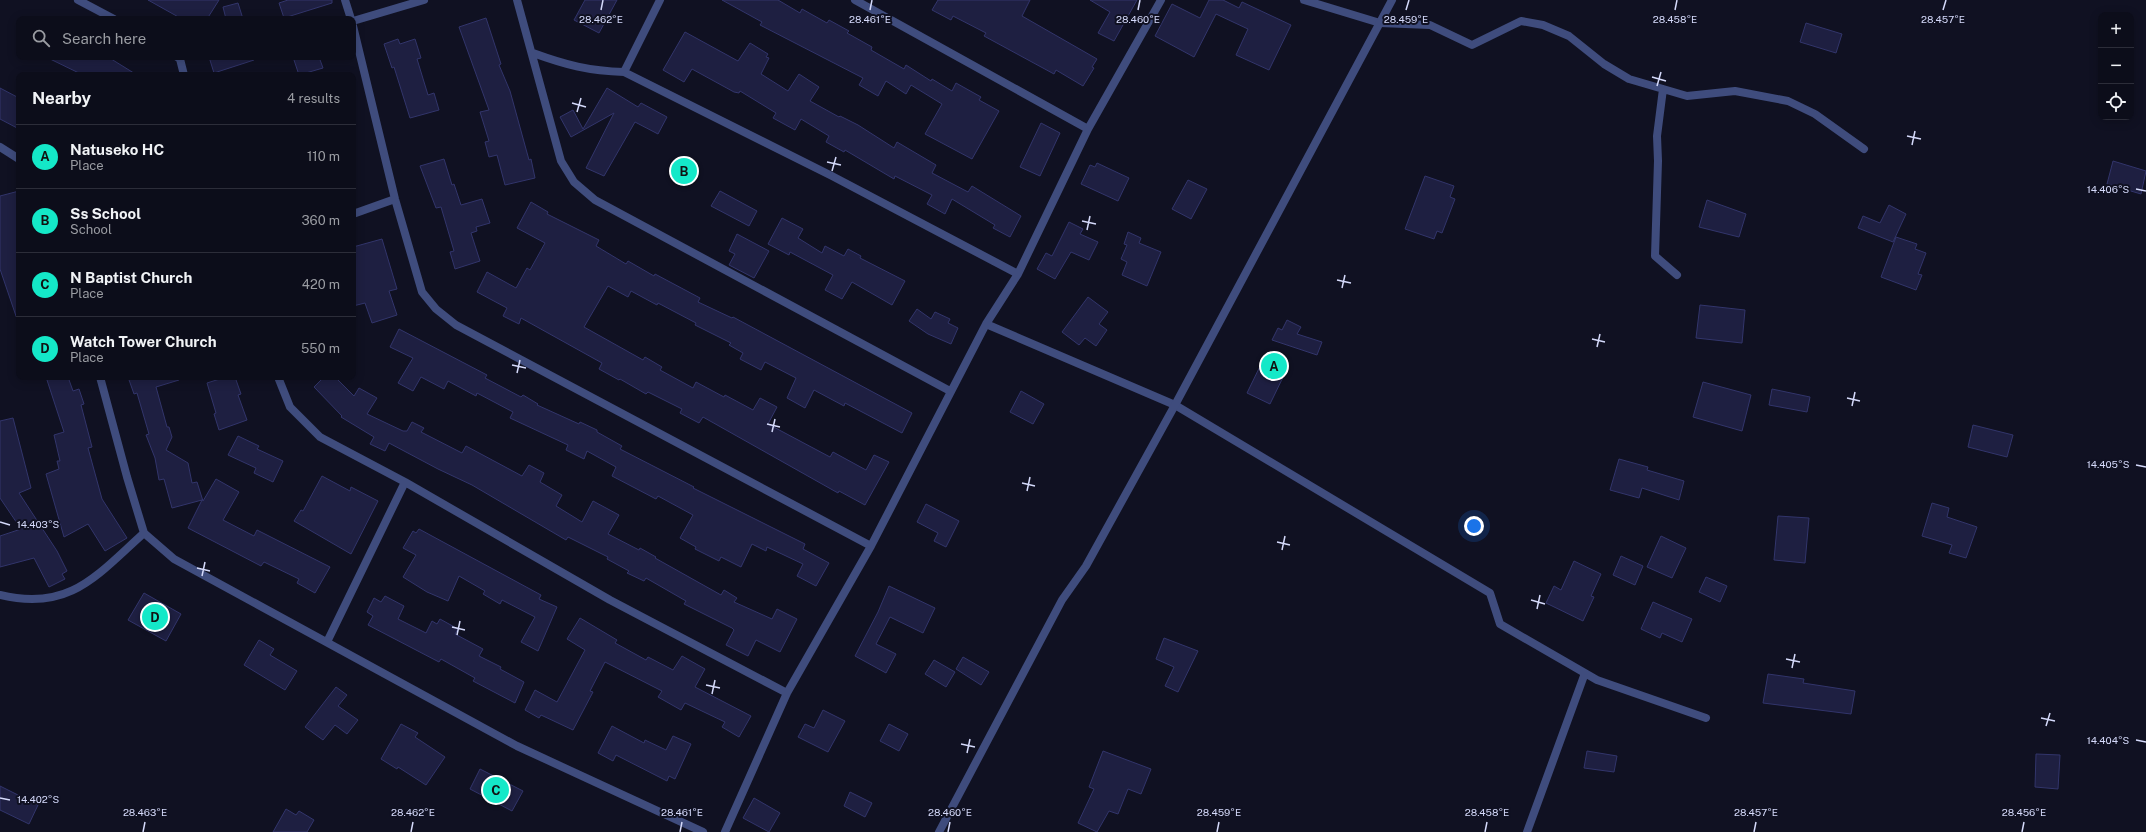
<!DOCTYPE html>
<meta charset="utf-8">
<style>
:root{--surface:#0c0d1a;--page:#151623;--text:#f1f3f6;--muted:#9a9ca2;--line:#2c2d39;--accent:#14e8c8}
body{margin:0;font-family:"Public Sans",sans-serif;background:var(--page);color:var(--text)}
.controls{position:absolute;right:12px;top:12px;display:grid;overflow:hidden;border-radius:8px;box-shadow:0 2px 10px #0003}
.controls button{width:36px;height:36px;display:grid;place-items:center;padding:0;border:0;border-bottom:1px solid var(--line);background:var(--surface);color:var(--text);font:20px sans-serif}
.you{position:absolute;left:1474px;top:526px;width:14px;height:14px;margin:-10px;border:3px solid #fff;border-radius:50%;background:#1a73e8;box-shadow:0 0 0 6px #1a73e833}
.badge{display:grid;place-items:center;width:26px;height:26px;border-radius:50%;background:var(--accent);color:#111;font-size:13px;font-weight:700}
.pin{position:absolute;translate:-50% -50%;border:2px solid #fff;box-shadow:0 1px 4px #0006}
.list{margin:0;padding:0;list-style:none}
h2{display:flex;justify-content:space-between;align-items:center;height:52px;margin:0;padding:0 16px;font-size:17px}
h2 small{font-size:13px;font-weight:400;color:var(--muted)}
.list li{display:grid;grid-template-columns:26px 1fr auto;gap:12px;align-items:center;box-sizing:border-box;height:64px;padding:0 16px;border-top:1px solid var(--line)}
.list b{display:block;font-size:15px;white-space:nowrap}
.list p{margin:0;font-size:13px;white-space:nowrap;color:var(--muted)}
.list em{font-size:13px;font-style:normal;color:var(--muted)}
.icon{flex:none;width:22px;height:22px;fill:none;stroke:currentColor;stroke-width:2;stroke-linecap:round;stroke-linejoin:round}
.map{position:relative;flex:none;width:2146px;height:832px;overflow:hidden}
.search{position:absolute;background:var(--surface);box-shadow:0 2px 10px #0003;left:16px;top:16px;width:340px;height:44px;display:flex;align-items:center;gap:10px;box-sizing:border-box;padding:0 14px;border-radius:8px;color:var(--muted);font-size:15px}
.panel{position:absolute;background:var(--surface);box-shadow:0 2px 10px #0003;left:16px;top:72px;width:340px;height:308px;border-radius:8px}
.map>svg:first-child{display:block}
</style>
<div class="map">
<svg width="2146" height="832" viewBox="0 0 2146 832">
<rect width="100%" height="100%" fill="#101122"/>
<path fill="#1e1f41" stroke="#32356b" d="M148 0H219L207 19H182Z
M288 0H332V3L284 18 279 3Z
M585 0H617L599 33 574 20Z
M722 0H778L800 13 802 9 827 23 829 20 849 31 847 33 872 47 871 50 904 69 906 65 931 81 932 79 952 91 956 83 981 97 979 100 999 111 972 159 925 134 942 104 911 85 906 94 886 81 878 96 859 85 863 78 760 25 762 22Z
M938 0H1030L1022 16 1097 59 1092 67 1094 68 1083 86 1056 70 1054 74 984 36 986 33 953 16 951 20 932 10Z
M1090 0H1137L1114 41 1098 33 1110 12Z
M1209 0H1223L1239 8 1242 2 1291 25 1269 70 1236 55 1248 29 1216 14 1194 57 1155 36 1172 4 1200 18Z
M238 3 243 19H226L223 7Z
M486 18 501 64 499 65 510 91 529 160 531 159 535 178 505 185 497 155 489 157 485 142 489 141 480 112 489 110 459 27Z
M1806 23 1842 34 1836 53 1800 42Z
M685 32 738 61 750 43 768 54 766 57 769 58 761 74 788 91 799 74 819 87 810 101 839 117 840 116 858 125 894 148 897 142 936 165 932 173 968 192 972 186 1021 216 1010 237 993 228 995 225 952 199 945 214 927 204 932 195 895 176 894 179 845 150 844 152 826 142 829 136 801 119 795 130 773 118 776 113 740 91 739 93 734 92 692 69 684 82 663 70Z
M398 39 400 44 415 39 421 58 417 59 428 95 434 93 439 110 410 118 394 67 392 68 384 44Z
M46 57H108L137 75H83Z
M209 57H254V60L214 73Z
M293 57H319L323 68 299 75Z
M0 88 19 98V129L0 119Z
M607 88 638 107 641 103 667 117 658 134 635 122 604 176 586 168 614 113 571 137 560 117 573 110 583 129Z
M1041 123 1060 133 1040 176 1020 167Z
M444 159 452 185 454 184 461 205 482 199 490 223 476 227 477 231 471 233 480 261 455 269 450 252 454 251 441 207 436 208 420 166Z
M2113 161 2146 171 2141 194 2107 184Z
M1097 163 1129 178 1118 201 1081 184 1090 165 1095 167Z
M1425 176 1454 186 1450 197 1455 199 1442 233 1437 231 1434 239 1405 229Z
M1188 180 1207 189 1191 219 1172 209Z
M19 191V319H17L0 269V196Z
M720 191 757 211 749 226 711 206Z
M1707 200 1746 214 1739 237 1699 227Z
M531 202 548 212 547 214 599 240 596 246 626 264 628 261 654 276 655 274 700 298 698 302 732 318 733 317 912 413 902 433 845 403 844 406 814 390 805 408 787 398 796 378 765 362 761 370 740 359 743 353 729 345 731 343 695 325 696 323 658 303 657 305 631 291 628 297 608 286 584 327 643 360 645 357 662 367 660 370 693 388 696 382 724 397 725 395 753 410 760 398 777 407 768 424 830 457 833 452 866 470 874 455 889 462 865 505 839 491 838 493 703 417 699 423 680 413 682 409 648 392 646 394 620 379 619 380 599 369 602 363 521 318 519 324 503 316 507 308 477 292 487 272 516 288 527 268 530 270 545 243 517 228Z
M1889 205 1906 214 1893 242 1858 228 1863 216 1880 223Z
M782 218 803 229 798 238 822 253 825 246 844 256 848 249 861 256 860 258 905 281 892 305 852 282 842 299 825 290 833 275 790 252 789 255 768 244Z
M1069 222 1083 229 1080 234 1098 242 1089 260 1071 252 1055 279 1037 269 1046 253 1052 256Z
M1128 232 1141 238 1139 243 1161 252 1147 286 1122 275 1127 262 1121 259 1127 245 1124 244Z
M737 234 769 251 754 278 729 265 735 254 729 251Z
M1896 237 1917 244 1915 249 1926 253 1918 274 1922 275 1916 290 1881 277Z
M382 239 397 289 389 291 397 315 372 323 365 303 353 306V247Z
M1088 297 1108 312 1099 324 1107 330 1096 346 1085 338 1079 345 1062 332Z
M1700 305 1745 310 1742 343 1696 338Z
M917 309 931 319 935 312 950 319 948 323 958 328 951 344 928 334 909 321Z
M1287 320 1301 327 1297 334 1322 342 1317 355 1272 340 1278 328 1282 330Z
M399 329 487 375 485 378 521 397 523 395 538 404 537 405 579 424 580 422 597 430V432L622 446 620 449 694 487 693 488 805 544 803 549 829 563 816 586 797 576 803 564 767 547 766 551 752 544 741 567 721 557 719 561 695 549 696 547 680 538 693 515 658 496 656 499 612 476 616 467 587 451 584 459 566 450 568 445 510 418 513 412 477 393 476 396 448 381 444 389 421 377 413 391 398 383 413 358 390 347Z
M1266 354 1288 367 1270 404 1247 393Z
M46 377H68L73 391 79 389 84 404 81 405 92 447 88 448 102 499 127 538 105 551 88 524 64 537 46 474 59 469 57 461H60L54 435 64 432Z
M128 377H178L179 380 156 387 167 427H169L172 437 166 450 188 463 192 483 197 482 203 501 216 479 239 492 223 520 254 536 257 530 330 567 315 593 297 583 299 579 264 562 261 566 188 528 202 500 172 508 164 479 159 480 155 458 146 435 149 434 137 393 134 394Z
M226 377H235L241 394 238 395 247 420 219 430 214 414 216 413 207 383Z
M324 377H335L354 396 359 388 377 398 367 414 403 431H407L412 422 424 428 421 432 462 453 466 446 522 476 529 465 544 473 540 482 562 495 556 506 582 522 593 501 619 515 608 534 639 550 640 548 656 557 655 558 721 595 724 590 737 598 734 602 772 619 777 609 797 619 780 652 756 640 748 656 726 645 734 630 732 628 684 604 686 601 646 578 644 581 627 573 629 571 607 559 608 557 568 537 566 540 472 485 438 469 389 443 385 451 370 444 374 437 341 417 342 416 314 387Z
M1703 382 1751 395 1742 431 1693 417Z
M1772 389 1810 397 1807 412 1769 405Z
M1021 391 1044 404 1033 424 1010 412Z
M13 418 31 488 19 493 57 551 67 571 62 574 65 579 49 587 34 558 0 567V536L21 529 0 498V421Z
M1973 425 2013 435 2007 457 1968 447Z
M238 436 259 446 257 449 283 461 273 482 254 473 256 468 228 455Z
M1619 459 1648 467 1647 470 1684 481 1679 500 1642 488 1639 498 1610 490Z
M322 476 350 491 351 487 378 501 351 554 294 521 301 510 303 511Z
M1932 503 1949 508 1947 517 1977 527 1966 558 1949 553 1952 545 1922 536Z
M926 504 959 521 946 547 934 541 938 533 917 522Z
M1778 516 1809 518 1805 563 1774 560Z
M419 529 541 595 539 599 557 607 538 651 521 642 535 617 502 600 500 604 483 594 485 591 459 576 448 601 427 592 403 577 416 555 403 548 413 531 416 533Z
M1661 536 1686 548 1672 578 1647 567Z
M1621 556 1643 566 1635 585 1613 575Z
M1574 561 1601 574 1591 596 1594 597 1583 621 1546 603 1554 586 1561 590Z
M1706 577 1727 586 1720 602 1699 592Z
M889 586 935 608 923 633 890 617 876 644 896 654 886 673 855 656 878 612Z
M144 593 181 614 166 641 128 620Z
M385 596 404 606 398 619 426 633 432 621 437 624 440 619 458 629 455 634 483 649 479 656 501 667 500 669 524 682 515 703 473 681 475 678 441 659 439 662 368 625 373 616 367 612 374 598 381 602Z
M1653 602 1692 619 1682 642 1662 633 1660 638 1641 629Z
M580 618 617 640 615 643 646 660 648 657 673 670 682 656 705 669 695 687 751 716 739 737 722 727 725 722 685 703 681 710 658 697 662 691 605 662 590 691 593 692 573 730 541 715 539 718 525 710 535 690 557 702 585 650 567 639Z
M1164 638 1198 651 1178 692 1165 686 1174 667 1156 659Z
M259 640 274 649 270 655 297 671 285 690 244 665Z
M963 657 989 672 981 685 956 669Z
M934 660 955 672 946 687 925 674Z
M1768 674 1804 679 1803 683 1855 691 1851 714 1763 703Z
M336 687 347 695 338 706 358 720 347 734 335 725 323 740 305 727Z
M823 710 845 721 828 752 798 737 805 724 814 728Z
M401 724 418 733 415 737 445 757 426 785 398 767 397 769 381 759Z
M889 724 908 734 899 751 880 741Z
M612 726 644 743 645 740 666 750 673 736 691 744 675 779 669 776 667 781 616 755 613 761 598 753Z
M1103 751 1151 769 1141 794 1128 789 1118 814 1109 811 1097 832 1078 823 1094 789 1089 787Z
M1587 751 1617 756 1614 772 1584 768Z
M2036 754 2060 755 2058 789 2035 787Z
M480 769 523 791 512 811 470 789Z
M0 786 38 805 29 824 0 810Z
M850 792 872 803 865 817 844 806Z
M754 798 780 813 769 832 743 818Z
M286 809 296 815 299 811 314 820 307 832H273Z"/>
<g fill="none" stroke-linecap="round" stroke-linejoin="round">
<path stroke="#3f4c7d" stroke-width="8" d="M78 0 114 19
M345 0 351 19
M517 0 561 161 574 182 595 200 950 391
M855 0 1088 129
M1304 0 1380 23 1430 25 1472 45 1521 21 1543 25 1569 36 1604 64 1629 79 1687 96 1735 91 1788 101 1815 114 1864 149
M353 21 424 0
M353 26 395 199 422 292 436 309 456 325 871 546
M533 53C566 65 589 71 624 72L832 176 1018 274
M177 57 180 59 184 75
M624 72 660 0
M1663 89 1657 136 1658 161 1655 256 1677 275
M0 147 19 159
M353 214 395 199
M986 324 1175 405 1490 593 1500 624 1597 680 1706 718
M100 377 127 477 144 533 174 559 517 746 703 832
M278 377 290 407 320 437 405 482 610 600 787 693
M0 595C70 612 97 575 144 533
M327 642 405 482
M725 832 787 693 871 546 986 324 1018 274 1088 129 1161 0
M1527 832 1585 673"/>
<path stroke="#3f4c7d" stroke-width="8" d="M939 832 1062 600 1086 566 1175 405 1392 0"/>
</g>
<path fill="none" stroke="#d5dafb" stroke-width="1.5" d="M601 10 603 0M870 10 872 0M1138 10 1140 0M1406 10 1409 0M1675 10 1677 0M1943 10 1946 0M1652 77 1666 81M1657 86 1661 72M572 103 586 107M577 112 581 98M1907 136 1921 139M1912 145 1915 131M827 162 841 165M832 171 836 157M2136 189 2146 191M1082 221 1096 224M1087 230 1090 216M1337 280 1351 283M1342 288 1345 275M1592 339 1605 342M1597 347 1600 334M512 365 526 368M517 373 520 360M1847 398 1860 401M1852 406 1855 392M767 424 780 427M772 432 775 419M2136 465 2146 467M1022 483 1035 486M1027 491 1030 477M0 522 10 525M1277 542 1290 545M1282 550 1285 536M197 568 210 571M202 576 205 562M1531 600 1545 604M1537 609 1540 595M452 627 465 630M457 635 460 621M1786 659 1800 662M1792 668 1795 654M706 685 720 688M712 694 715 680M2041 718 2055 721M2046 726 2050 713M2136 740 2146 742M961 744 975 747M967 753 970 739M0 798 10 800M143 832 145 822M411 832 413 822M680 832 682 822M948 832 950 822M1217 832 1219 822M1485 832 1487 822M1754 832 1756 822M2022 832 2024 822"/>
<g font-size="10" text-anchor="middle" fill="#d5dafb" stroke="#101122" stroke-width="4" stroke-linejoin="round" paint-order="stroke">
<text x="601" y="23">28.462°E</text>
<text x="870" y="23">28.461°E</text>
<text x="1138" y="23">28.460°E</text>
<text x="1406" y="23">28.459°E</text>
<text x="1675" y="23">28.458°E</text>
<text x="1943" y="23">28.457°E</text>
<text x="2108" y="193">14.406°S</text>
<text x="2108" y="468">14.405°S</text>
<text x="38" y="528">14.403°S</text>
<text x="2108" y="744">14.404°S</text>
<text x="38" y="803">14.402°S</text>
<text x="145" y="816">28.463°E</text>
<text x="413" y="816">28.462°E</text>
<text x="682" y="816">28.461°E</text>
<text x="950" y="816">28.460°E</text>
<text x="1219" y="816">28.459°E</text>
<text x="1487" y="816">28.458°E</text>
<text x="1756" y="816">28.457°E</text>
<text x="2024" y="816">28.456°E</text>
</g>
</svg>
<div class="controls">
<button>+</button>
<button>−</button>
<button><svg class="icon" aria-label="locate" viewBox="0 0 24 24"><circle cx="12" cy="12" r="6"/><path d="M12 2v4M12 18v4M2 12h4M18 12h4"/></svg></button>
</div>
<div class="you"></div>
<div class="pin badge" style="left:1274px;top:366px">A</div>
<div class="pin badge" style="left:684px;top:171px">B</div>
<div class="pin badge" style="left:496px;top:790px">C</div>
<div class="pin badge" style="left:155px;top:617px">D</div>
<div class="search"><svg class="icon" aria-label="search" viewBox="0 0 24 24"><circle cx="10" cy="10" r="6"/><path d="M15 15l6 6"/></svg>Search here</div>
<section class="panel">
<h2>Nearby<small>4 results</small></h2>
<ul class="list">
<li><span class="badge">A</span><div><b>Natuseko HC</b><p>Place</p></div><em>110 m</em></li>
<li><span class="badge">B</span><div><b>Ss School</b><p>School</p></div><em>360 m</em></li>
<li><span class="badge">C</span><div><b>N Baptist Church</b><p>Place</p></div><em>420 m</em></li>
<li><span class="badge">D</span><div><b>Watch Tower Church</b><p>Place</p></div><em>550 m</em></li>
</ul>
</section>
</div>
